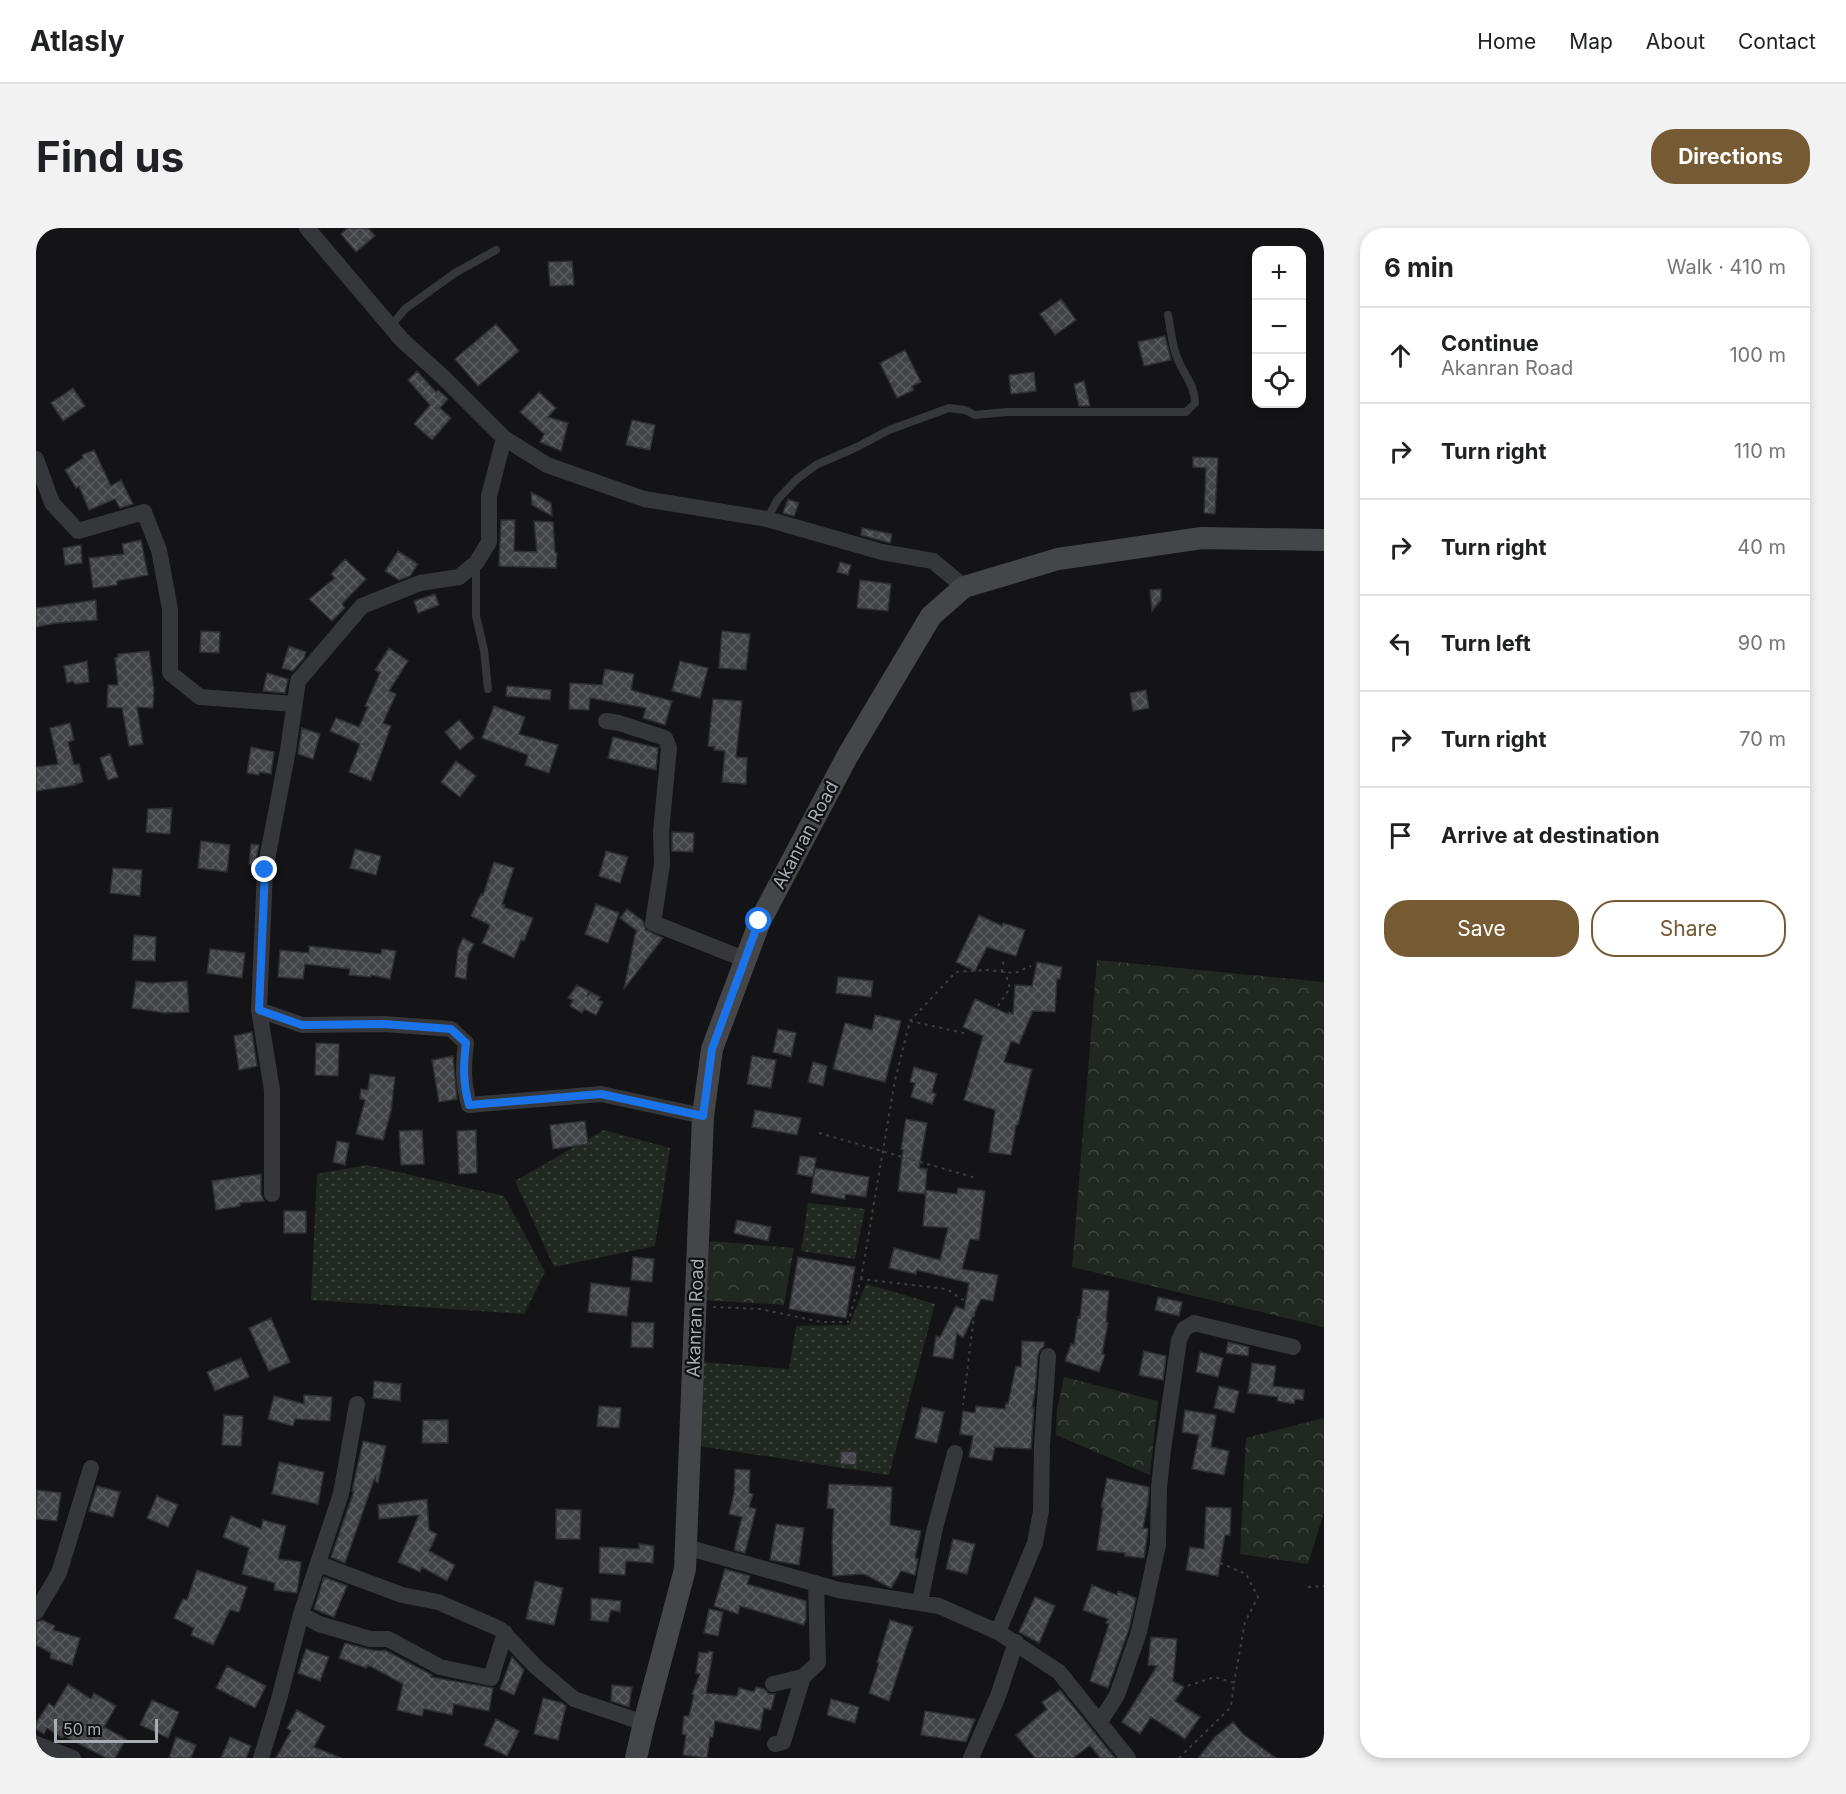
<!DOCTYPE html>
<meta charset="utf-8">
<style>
:root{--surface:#fff;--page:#f2f2f2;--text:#202124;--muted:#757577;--line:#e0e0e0;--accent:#755a33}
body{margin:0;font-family:Inter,sans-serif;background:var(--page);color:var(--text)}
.controls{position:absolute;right:18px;top:18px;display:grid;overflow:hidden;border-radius:12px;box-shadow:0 3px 9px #0003}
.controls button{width:54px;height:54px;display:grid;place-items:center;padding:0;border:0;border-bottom:2px solid var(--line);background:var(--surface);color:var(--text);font:30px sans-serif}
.scale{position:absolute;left:18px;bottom:15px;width:104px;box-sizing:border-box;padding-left:6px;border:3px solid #a8acb4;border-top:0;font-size:16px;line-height:21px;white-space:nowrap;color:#a8acb4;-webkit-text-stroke:4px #0f0f11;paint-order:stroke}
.stop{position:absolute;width:18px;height:18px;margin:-14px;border:4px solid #1a73e8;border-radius:50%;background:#fff}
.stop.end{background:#1a73e8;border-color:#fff;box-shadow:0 2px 6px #0008}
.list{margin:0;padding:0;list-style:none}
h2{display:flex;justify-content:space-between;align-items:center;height:78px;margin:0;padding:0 24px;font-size:26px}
h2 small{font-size:20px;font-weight:400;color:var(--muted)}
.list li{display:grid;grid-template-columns:39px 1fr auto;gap:18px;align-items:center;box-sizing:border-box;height:96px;padding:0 24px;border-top:2px solid var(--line)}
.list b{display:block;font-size:22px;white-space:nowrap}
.list p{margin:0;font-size:20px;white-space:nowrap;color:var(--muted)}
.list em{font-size:20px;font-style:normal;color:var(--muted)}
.actions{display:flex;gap:12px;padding:18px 24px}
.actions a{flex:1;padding:14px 0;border:2px solid var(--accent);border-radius:24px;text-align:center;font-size:21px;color:var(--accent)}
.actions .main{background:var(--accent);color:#fff}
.icon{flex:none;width:33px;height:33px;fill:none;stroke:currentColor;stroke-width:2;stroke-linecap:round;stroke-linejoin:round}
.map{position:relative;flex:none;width:1288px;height:1530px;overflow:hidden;border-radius:24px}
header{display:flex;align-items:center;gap:36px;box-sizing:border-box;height:84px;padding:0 30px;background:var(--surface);border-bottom:2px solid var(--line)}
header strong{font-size:28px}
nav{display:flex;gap:33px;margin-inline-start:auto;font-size:21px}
.intro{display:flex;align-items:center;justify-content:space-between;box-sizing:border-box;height:144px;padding:0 36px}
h1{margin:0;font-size:42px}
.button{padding:15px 27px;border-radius:24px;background:var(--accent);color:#fff;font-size:21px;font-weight:700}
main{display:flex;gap:36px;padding:0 36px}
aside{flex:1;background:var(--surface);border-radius:24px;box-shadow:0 3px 9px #0003}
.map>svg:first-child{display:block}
</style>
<header>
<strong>Atlasly</strong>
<nav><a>Home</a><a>Map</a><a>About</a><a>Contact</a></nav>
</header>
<div class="intro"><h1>Find us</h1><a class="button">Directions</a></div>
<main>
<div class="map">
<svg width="1288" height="1530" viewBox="0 0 1288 1530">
<defs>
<pattern id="grass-dots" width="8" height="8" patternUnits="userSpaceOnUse" patternTransform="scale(1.5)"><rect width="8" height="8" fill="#212821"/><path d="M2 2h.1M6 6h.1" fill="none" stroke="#3e443f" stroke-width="1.8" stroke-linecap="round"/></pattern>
<pattern id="forest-crowns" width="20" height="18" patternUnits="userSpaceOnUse" patternTransform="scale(1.5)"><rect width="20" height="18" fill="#212821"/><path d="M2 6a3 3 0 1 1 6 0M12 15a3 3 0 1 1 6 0" fill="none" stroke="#3e443f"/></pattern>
<pattern id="building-cross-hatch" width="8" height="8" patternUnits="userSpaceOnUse" patternTransform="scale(1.5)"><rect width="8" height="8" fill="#434448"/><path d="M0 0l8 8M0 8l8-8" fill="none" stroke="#5b5c60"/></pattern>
</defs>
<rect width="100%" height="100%" fill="#141416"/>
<path fill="url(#grass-dots)" d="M568 902 634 920 619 1018 518 1039 479 953Z
M331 937 468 968 509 1044 488 1086 275 1072 281 946Z
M772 975 829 981 819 1031 765 1023Z
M830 1056 899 1076 853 1247 663 1218 668 1134 753 1141 760 1098 813 1097Z"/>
<path fill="url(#forest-crowns)" d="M1061 732 1288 754V1099L1036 1039Z
M674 1013 758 1020 748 1077 669 1072Z
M1028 1149 1122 1173 1114 1247 1020 1207 1021 1182Z
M1288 1190V1284L1272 1336 1204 1326 1210 1210Z"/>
<path fill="url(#building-cross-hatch)" stroke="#2e2f31" stroke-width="1.5" d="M312 0H332L339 8 320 24 305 6Z
M536 33 538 57 514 58 512 34Z
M1025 71 1040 92 1019 107 1004 86Z
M460 96 483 123 442 158 419 131Z
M1129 108 1135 132 1108 138 1102 114Z
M869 122 885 154 876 158 878 162 861 170 844 135Z
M381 143 400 164 402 162 412 171 404 180 415 190 396 212 378 196 394 177 372 152Z
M998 144 1000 163 975 166 973 147Z
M1048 153 1054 178H1043L1038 156Z
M37 160 49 178 27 193 15 175Z
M503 164 520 180 512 189 532 195 525 223 504 214 508 206 484 184Z
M596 192 619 197 614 222 590 217Z
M58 222 75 258 85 252 97 276 84 280 79 271 53 282 43 258 40 260 29 242 47 230 46 227Z
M1157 229 1182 230 1179 286 1168 285 1170 240 1157 239Z
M495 264 515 275 516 288 496 277Z
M752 271 763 275 758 288 747 285Z
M465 292H479L478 323 501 324 498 293 517 294 519 324 521 325 520 340 463 338Z
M826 300 856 306 854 315 825 307Z
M105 312 112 347 81 353V357L57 360 53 330 88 326 86 316Z
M45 317 46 335 29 337 27 320Z
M362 323 382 336 374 348 363 352 349 343Z
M309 331 330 351 306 376 309 380 296 393 273 371 299 350 295 346Z
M804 334 815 337 812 347 801 344Z
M824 352 855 356 852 383 821 380Z
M1125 361V372L1116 383 1114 362Z
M399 366 403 377 382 385 378 373Z
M60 372 61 392 21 395 0 399V380Z
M165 403 184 404 183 425 164 424Z
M686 403 714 406 710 442 683 440Z
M253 418 270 424 268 430 257 443 246 440Z
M353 420 372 433 353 463 360 466 347 495 355 498 335 553 313 544 324 516 294 503 300 490 323 499 332 479 329 478 344 445 339 442Z
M113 423 118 462 117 480 101 479 107 516 93 518 86 480 71 479 72 457H82L79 430 82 429V426Z
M51 433 53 454 39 456 37 453 31 455 28 438Z
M644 433 672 440 664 470 636 463Z
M569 441 598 446 595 462 636 473 629 497 607 490 610 480 554 470 553 482 533 481 534 455 566 457Z
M231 445 252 451 249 465 227 463Z
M471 458 515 462 514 472 470 468Z
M1110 462 1113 480 1097 483 1094 465Z
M677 471 706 473 700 529 711 530 710 556 686 554 689 523 678 522 679 519 672 518Z
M458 478 489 489 483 506 522 517 513 545 489 537 492 527 446 510Z
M423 492 438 510 424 522 409 504Z
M34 495 38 512 32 514 38 537 43 536 47 554 39 556 40 557 0 563V539L22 536 14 500Z
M266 500 284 506 277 531 262 526Z
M577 509 622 520 620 542 572 530Z
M215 519 238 524 235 546 223 544V547L211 545Z
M74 526 82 549 72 552 64 530Z
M420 533 440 548 424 569 405 554Z
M136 580 134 606 110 604 112 581Z
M636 604 658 605 657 624 636 623Z
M165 613 194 617 191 644 162 640Z
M215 616 223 617 219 637 213 636Z
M319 621 345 628 340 647 314 640Z
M570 623 592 629 584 655 563 648Z
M458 634 478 640 466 676 469 677 468 679 497 690 488 713 485 712 478 730 446 715 454 697 435 688 445 666 447 667Z
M77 640 106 642 104 668 74 665Z
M560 676 583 685 572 715 549 706Z
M591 681 607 693 610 702 627 710 588 761 599 707 601 703 584 690Z
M943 687 966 698 967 695 989 702 980 728 951 719 939 743 920 734Z
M98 707 120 709 119 733 96 732Z
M427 710 438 716 432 727 430 751 419 749 422 721Z
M273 718 345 726 346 721 360 723 354 751 335 747V749L313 747 314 741 269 736 267 751 242 749 244 722 273 725Z
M174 721 209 725 206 750 171 745Z
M1001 734 1026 739 1024 751H1021L1019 784 997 783 983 816 975 813 968 834 996 841 982 897H980L975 927 953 924 959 882 928 872 947 808 927 799 939 771 972 786 973 784 977 786 979 757 996 758Z
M802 749 837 753 835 769 800 765Z
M100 753 115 755 151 753 153 784 129 785 96 780Z
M541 757 553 763 551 769 555 764 564 769 562 772 567 774 560 787 548 781 546 785 534 778 537 772 532 770Z
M839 787 865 793 849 854 797 841 809 795 836 802Z
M742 801 760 805 755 829 737 824Z
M216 804 221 838 203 842 198 808Z
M280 815 303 816 302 848 279 847Z
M417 828 421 871 403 874 396 832Z
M716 828 740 832 735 860 711 856Z
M777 834 791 838 787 858 772 854Z
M878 839 901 846 896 864 900 866 896 876 875 869 879 855 874 854Z
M334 846 359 849 355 883 347 912 320 906 329 872 324 871 325 861 332 862Z
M719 882 765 890 761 907 716 899Z
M870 891 891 895 883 940 891 941 889 966 862 963 867 922 865 921Z
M549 893 552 916 517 921 514 897Z
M386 902 388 936 365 937 363 903Z
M440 902 441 945 423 946 421 903Z
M301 913 313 915 309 937 297 934Z
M764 928 780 930 777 949 761 946Z
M779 940 833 949 830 969 809 966V971L775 965Z
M225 946V966L228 973 204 975V978L180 982 176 953Z
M922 960 949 963 943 1012 934 1011 926 1041 962 1047 957 1073 945 1071 927 1110 921 1105 917 1131 897 1128 900 1108 904 1109 920 1078 928 1082 933 1055 881 1042 880 1046 853 1040 858 1020 904 1032 912 1000 887 998 890 962 921 966Z
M248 983H270V1005H248Z
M701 992 735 999 732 1013 698 1005Z
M597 1029 618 1031 616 1054 595 1052Z
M762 1029 819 1039 810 1090 753 1081Z
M555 1055 594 1060 591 1088 552 1084Z
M1047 1061 1073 1063 1070 1094 1072 1095 1066 1126 1069 1127 1063 1144 1029 1133 1035 1116 1038 1117 1042 1089 1044 1090Z
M1122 1069 1146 1074 1143 1088 1119 1082Z
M235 1090 254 1134 233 1143 213 1100Z
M596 1094 618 1095 617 1120 595 1119Z
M986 1113 1008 1114V1118L1004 1122 1002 1127 999 1164 996 1180H998L995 1221 959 1219 956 1233 933 1229 937 1208 924 1206 927 1183 939 1185 940 1178 969 1181 970 1175 972 1176 980 1138 985 1139Z
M1192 1114 1213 1119 1212 1128 1190 1125Z
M1108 1123 1130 1128 1127 1152 1103 1147Z
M1164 1124 1187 1130 1182 1149 1160 1144Z
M205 1130 213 1149 179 1163 171 1144Z
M1216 1135 1240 1138 1237 1158 1268 1162 1267 1172 1259 1171 1258 1176 1241 1173 1242 1169 1212 1165Z
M338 1153 365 1156 364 1173 337 1170Z
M1183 1158 1203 1163 1198 1185 1178 1180Z
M268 1167 296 1169 294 1193 259 1191 257 1198 232 1191 238 1168 268 1176Z
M563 1178 585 1180 583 1200 561 1198Z
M886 1179 908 1184 901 1215 879 1210Z
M1149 1182 1180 1187 1175 1219 1193 1223 1188 1247 1156 1241 1163 1207 1146 1204Z
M188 1187 207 1188 205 1218 186 1217Z
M387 1192H412V1215H386Z
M327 1213 350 1218 342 1255 340 1254 339 1249 309 1335 295 1329 318 1263H316Z
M805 1223 821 1224 820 1237 804 1236Z
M243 1234 288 1244 282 1276 236 1266Z
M699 1241 714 1242 713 1265 717 1266 713 1279 720 1281 709 1325 698 1322 706 1289 693 1286 698 1265Z
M1071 1250 1113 1259 1112 1274 1107 1300 1112 1301 1108 1330 1089 1328V1325L1061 1322 1067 1280 1065 1279Z
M793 1256 856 1259 854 1297 885 1303 879 1330 882 1331 879 1347 865 1343 855 1360 828 1346 797 1348 796 1315 798 1281 791 1280Z
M61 1258 84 1264 77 1289 53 1283Z
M1 1262 25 1265 21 1293 0 1291Z
M121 1268 142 1277 132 1299 111 1290Z
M391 1271 393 1302 401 1306 393 1323 419 1337 411 1353 386 1339 384 1344 362 1334 383 1287 343 1291 342 1277Z
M1170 1279 1195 1280 1194 1307H1189L1182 1348 1150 1342 1154 1319 1168 1321Z
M520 1281 545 1282 544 1311H520Z
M195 1288 225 1301 227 1292 250 1298 242 1331 265 1334 261 1365 238 1362 239 1355 206 1346 213 1320 187 1309Z
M740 1296 768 1300 763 1337 734 1332Z
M917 1311 939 1316 931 1346 910 1341Z
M603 1316 618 1318 617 1335 590 1333 589 1347 563 1345 564 1319 603 1321Z
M689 1341 714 1348 711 1356 770 1373V1391L768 1397 704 1378 702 1386 678 1378Z
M161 1342 211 1359 203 1384 194 1382 177 1417 155 1407 158 1400 138 1390 147 1371 151 1372Z
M288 1349 311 1358 298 1389 278 1381Z
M499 1353 527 1360 518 1397 490 1391Z
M1056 1357 1081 1367 1082 1363 1100 1370 1093 1401 1072 1460 1054 1453 1073 1396 1070 1395 1072 1391 1047 1382Z
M999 1369 1019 1378 1003 1415 983 1404Z
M555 1370 585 1373 584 1384 575 1382 572 1394 555 1392Z
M673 1381 687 1384 682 1408 668 1405Z
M6 1392 19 1398 17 1402 44 1410 36 1437 14 1430 15 1425 0 1417V1394Z
M854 1392 877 1399 853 1473 833 1465 843 1435 841 1434Z
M1115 1409 1141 1411 1137 1453 1148 1459 1139 1473 1164 1489 1149 1511 1115 1489 1104 1506 1086 1494 1121 1438 1112 1437Z
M309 1415 331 1421 344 1423 349 1422 396 1447 395 1449 457 1460 453 1483 418 1476 416 1487 388 1481 386 1488 361 1482 367 1456 332 1437 330 1440 303 1430Z
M270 1421 293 1429 284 1453 262 1445Z
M673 1423 677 1424 670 1465 701 1468 703 1460 718 1464 720 1459 728 1461 733 1466H739L735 1482 728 1480 724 1502 679 1493 677 1509H674L671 1530 647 1527 650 1507 646 1506 648 1488H653L658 1467 656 1466 664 1446 660 1445 663 1424 672 1425Z
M476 1429 488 1442 478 1467 464 1461Z
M191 1438 230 1458 219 1480 180 1460Z
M32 1456 55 1471 58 1465 80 1478 68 1499 90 1511 79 1530H70L28 1508 26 1510 11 1500 8 1506 0 1501V1495L13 1475 18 1479Z
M576 1457 596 1459 593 1479 575 1473Z
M1024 1462 1079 1530H1064L1054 1517 1037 1530H999L980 1507 1011 1481 1006 1474Z
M507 1470 526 1475 530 1478 522 1512 498 1506Z
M795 1471 823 1479 819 1495 791 1487Z
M116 1472 143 1484 132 1510 104 1497Z
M261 1482 289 1498 278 1519 305 1530H240L255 1503 251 1500Z
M889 1483 939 1491 930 1514 885 1507Z
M460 1491 483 1503 471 1528 448 1517Z
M1197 1494 1207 1506 1240 1530H1162L1179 1509Z
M140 1509 160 1517 155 1530H133Z
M194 1509 215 1518 210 1530H185Z"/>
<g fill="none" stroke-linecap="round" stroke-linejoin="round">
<path stroke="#3c3e41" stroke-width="2" stroke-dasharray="3 4.5" stroke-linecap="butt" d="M966 744 968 730
M962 778 974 760 969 744
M874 793 932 806
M783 905 940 950
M825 1051 859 852 874 793 920 744 950 742 979 745 995 738
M677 1079 724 1081 785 1094H812L825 1051 911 1061 939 1080 927 1177
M1184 1335 1210 1346 1222 1369 1209 1394 1198 1455
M1272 1359 1288 1358
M1143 1530 1195 1479 1198 1455 1179 1449 1148 1459"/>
<path stroke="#36373a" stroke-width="8" d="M354 99 369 81 419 45 460 22
M731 291 742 271 761 251 780 237 821 219 853 202 913 180 929 182 939 187 971 184H1150L1159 175C1159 158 1149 148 1143 134 1136 121 1135 102 1132 87
M440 335V388L448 422 452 461"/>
<path stroke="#36373a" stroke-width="16" d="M271 0 366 112 407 149 468 210 511 237 608 271 731 291 846 324 897 333 928 359
M468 210 453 268V314L440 335 423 349 384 355 326 378 262 453 252 522 229 642 223 782 266 797 348 796 415 801 430 815C427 837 427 855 433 877L565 866 667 888
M0 231 16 275 42 303 108 284 123 322 134 381V445L164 469 258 476
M570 493 583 495 629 510 633 520 625 604 626 636 617 695 708 731
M223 782 236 862V966
M650 1319 803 1362 903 1378 962 1404 1023 1444 1092 1530
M283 1336 366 1367 402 1374 464 1401 499 1438 538 1471 608 1495
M884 1374 898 1304 919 1225
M0 1384 23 1345 55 1240
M265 1386 283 1396 334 1411H352L404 1439 455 1450 469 1405
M962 1404 999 1315 1005 1283 1006 1217 1012 1128
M737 1456 767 1449 782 1435 780 1355
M1064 1494 1081 1467 1103 1404 1122 1317 1123 1259 1127 1222 1143 1112 1148 1101 1158 1095 1257 1119
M0 1516 37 1530
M739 1516 747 1514 767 1449
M225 1530 243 1471 265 1386 305 1266 321 1176
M935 1530 962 1468 980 1414"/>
<path stroke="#44464a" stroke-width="22" d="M600 1530 608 1495 649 1341 667 888 676 821 724 693 812 527 895 388 928 359 1022 331 1166 310 1288 312"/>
</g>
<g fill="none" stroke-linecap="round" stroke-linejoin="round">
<path stroke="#1a73e8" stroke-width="8" d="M229 642 223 782 266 797 348 796 415 801 430 815C427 837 427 855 433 877L565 866 667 888 676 821 723 693"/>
</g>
<g text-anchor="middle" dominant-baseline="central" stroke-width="4.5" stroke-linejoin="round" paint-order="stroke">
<g font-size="18" fill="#a8acb4" stroke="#0f0f11">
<text transform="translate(769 607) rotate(-62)">Akanran Road</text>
<text transform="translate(659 1090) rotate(-88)">Akanran Road</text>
</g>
</g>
</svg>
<div class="controls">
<button>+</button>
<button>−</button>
<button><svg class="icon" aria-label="locate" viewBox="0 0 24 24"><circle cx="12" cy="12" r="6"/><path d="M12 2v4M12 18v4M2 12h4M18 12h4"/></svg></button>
</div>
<div class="scale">50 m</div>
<div class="stop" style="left:723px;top:693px"></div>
<div class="stop end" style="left:229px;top:642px"></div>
</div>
<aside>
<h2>6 min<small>Walk · 410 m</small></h2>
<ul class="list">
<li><svg class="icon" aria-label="ahead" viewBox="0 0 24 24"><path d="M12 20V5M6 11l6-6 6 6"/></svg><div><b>Continue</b><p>Akanran Road</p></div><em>100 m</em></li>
<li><svg class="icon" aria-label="right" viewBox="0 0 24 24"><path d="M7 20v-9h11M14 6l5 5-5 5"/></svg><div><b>Turn right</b></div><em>110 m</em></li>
<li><svg class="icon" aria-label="right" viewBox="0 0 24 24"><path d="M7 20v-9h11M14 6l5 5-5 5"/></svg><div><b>Turn right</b></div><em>40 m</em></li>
<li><svg class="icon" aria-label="left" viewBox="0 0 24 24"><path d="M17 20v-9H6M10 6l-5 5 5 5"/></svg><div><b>Turn left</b></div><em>90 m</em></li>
<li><svg class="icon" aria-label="right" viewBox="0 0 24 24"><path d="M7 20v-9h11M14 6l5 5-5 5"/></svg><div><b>Turn right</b></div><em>70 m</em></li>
<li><svg class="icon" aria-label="arrive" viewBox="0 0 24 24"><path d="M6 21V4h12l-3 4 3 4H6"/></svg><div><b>Arrive at destination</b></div></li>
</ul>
<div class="actions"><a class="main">Save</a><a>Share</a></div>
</aside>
</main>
